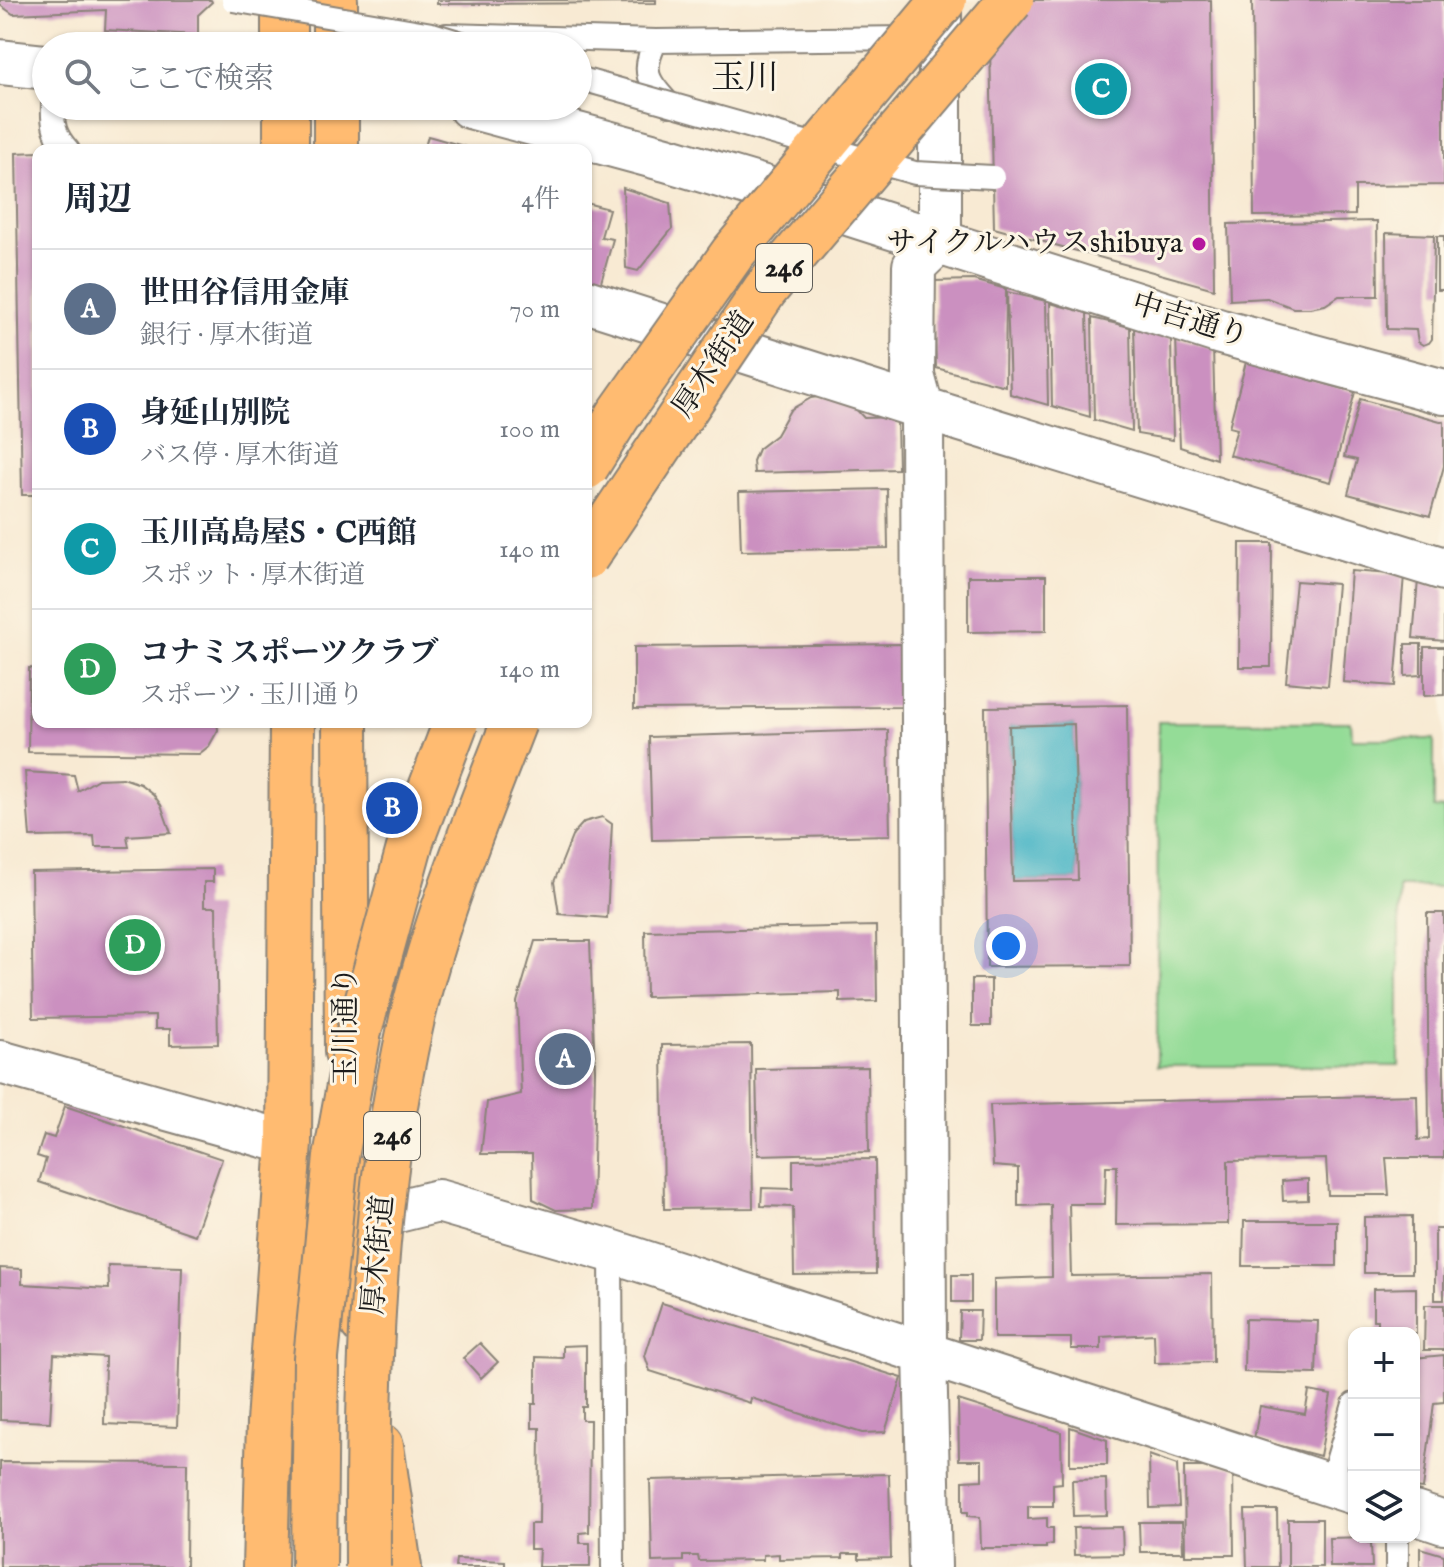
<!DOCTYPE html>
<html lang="ja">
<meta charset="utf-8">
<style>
:root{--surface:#fff;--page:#f6f6f7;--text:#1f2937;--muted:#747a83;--line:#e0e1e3;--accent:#1a73e8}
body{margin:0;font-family:"IM FELL English","Noto Serif JP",serif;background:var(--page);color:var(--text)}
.controls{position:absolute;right:24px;bottom:24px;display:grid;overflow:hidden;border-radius:16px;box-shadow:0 2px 6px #0004}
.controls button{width:72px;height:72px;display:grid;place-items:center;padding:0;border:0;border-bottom:2px solid var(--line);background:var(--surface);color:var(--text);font:40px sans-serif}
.you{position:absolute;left:1006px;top:946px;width:28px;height:28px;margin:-20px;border:6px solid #fff;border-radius:50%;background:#1a73e8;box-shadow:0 0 0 12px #1a73e833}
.badge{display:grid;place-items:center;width:52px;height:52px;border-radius:50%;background:var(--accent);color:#fff;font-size:26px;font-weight:700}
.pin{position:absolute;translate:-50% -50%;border:4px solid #fff;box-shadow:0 2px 8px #0006}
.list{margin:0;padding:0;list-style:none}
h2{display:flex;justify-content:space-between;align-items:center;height:104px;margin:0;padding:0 32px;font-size:34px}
h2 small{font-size:26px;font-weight:400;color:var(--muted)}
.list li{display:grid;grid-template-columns:52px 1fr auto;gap:24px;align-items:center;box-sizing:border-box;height:120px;padding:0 32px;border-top:2px solid var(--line)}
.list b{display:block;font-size:30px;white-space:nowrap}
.list p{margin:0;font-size:26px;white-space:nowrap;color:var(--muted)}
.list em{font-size:26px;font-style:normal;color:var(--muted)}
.icon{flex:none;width:44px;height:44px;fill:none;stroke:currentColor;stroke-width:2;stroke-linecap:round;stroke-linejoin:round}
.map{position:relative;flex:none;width:1444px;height:1567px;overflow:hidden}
.search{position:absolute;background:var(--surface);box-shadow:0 2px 6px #0004;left:32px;top:32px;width:560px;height:88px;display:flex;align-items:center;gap:20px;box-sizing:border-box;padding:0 28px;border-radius:44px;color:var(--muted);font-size:30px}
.panel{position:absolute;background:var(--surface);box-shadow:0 2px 6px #0004;left:32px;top:144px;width:560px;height:584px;border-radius:16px}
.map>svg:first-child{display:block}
</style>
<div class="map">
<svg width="1444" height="1567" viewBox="0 0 1444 1567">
<rect width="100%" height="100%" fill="#fcf5e5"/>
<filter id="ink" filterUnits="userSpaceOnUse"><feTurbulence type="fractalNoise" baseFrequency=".0125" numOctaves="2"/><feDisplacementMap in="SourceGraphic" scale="16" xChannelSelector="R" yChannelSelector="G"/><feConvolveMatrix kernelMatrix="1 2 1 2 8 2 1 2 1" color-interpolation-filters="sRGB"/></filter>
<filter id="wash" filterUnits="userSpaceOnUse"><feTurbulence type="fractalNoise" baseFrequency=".006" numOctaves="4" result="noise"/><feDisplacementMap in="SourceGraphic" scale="32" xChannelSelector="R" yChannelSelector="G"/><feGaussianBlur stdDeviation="1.8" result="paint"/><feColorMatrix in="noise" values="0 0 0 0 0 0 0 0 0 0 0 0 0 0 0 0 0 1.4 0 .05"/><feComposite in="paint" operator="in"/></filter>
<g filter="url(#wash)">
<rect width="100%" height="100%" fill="#f8ead3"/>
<path fill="#94dc97" stroke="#587c5a" stroke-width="2" d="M1158 722H1351L1352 739H1434V808L1444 809V887H1399V1066H1157Z"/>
<path fill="#49b5c6" stroke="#326871" stroke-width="2" d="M1074 724 1078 880 1013 881 1009 726Z"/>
<g id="blocks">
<path fill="#cb90c0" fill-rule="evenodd" d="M0 0H211L212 2 198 15V35L105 30 106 10 13 14 0 5Z
M437 0H656V3L437 4Z
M989 0H1211L1214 289 994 228Z
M1252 0H1444V185L1355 186V215L1254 216Z
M428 136 474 149V150H424Z
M38 152V495H22L16 153Z
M623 188 670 203 672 229 638 271 626 268Z
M586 203 609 209 601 237 613 239 600 286 586 282Z
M1377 221 1378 296H1339L1325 305 1310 308H1293L1267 298 1230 300 1228 224Z
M1386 233 1434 235 1432 339 1429 343 1423 345 1418 342 1416 330 1387 329Z
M1437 236H1444V290H1437Z
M973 280 1006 289 1005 386 936 368 934 281Z
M1007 292 1046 301 1048 405 1010 394Z
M1050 303 1087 313 1090 417 1052 406Z
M1092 318 1130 327 1132 431 1094 420Z
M1134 328 1171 338 1173 440 1137 434Z
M1176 337 1213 348 1216 459 1180 447Z
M1246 362 1355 392 1331 482 1229 455 1237 429 1229 427Z
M824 396 853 406 864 418 897 417 898 469 754 473 753 461 758 449 776 435 790 410 811 398Z
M1360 399 1444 422V466L1430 516 1348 494 1357 460 1344 457Z
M887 489 888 548 741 551 739 492Z
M1240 543H1272L1271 667H1239Z
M1351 571 1404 575 1395 686 1343 682Z
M968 576H1046V631L968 632Z
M1418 580 1444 589V641L1413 638Z
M1296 581 1337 584 1328 686 1286 682Z
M901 644 902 707 634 709V647Z
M1405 644H1421V675L1405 676Z
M1424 647H1444V695L1424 696Z
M29 668 38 669V722H217L218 730 209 746 199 754 28 752Z
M1127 705 1130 966 987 967 985 707ZM1074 724 1078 880 1013 881 1009 726Z
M888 730 890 835 652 840 649 737Z
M25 772 74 775 78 791 98 779 123 778 140 784 153 794 161 805 171 833 127 836 129 847H95L94 836 30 837Z
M602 817 612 824 607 918 559 914 554 882 573 834 584 822Z
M213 869V882H204V907H216L218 1044 170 1045V1029H155V1016L33 1018 31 872Z
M1427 913H1444V1158H1386L1389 1195H1328L1326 1159 1228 1161V1224L1116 1225 1117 1166H1106L1105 1204H1069L1071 1276 1212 1274 1213 1362 1155 1363 1154 1334 1101 1337V1349H1071V1338H994V1279L1052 1277 1051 1205 1018 1206V1168L993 1166 990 1105 1417 1095 1418 1140 1429 1139Z
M876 926 877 1001 840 1002V992L646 997 645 931Z
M535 941H590L595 1070 592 1209 556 1210 533 1199 532 1154H481L487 1102 521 1094 517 1002Z
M972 979H991V1026H972Z
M751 1044 753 1208 664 1209 662 1045Z
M868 1067 869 1152 758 1155 756 1069Z
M65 1106 222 1159 195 1235 39 1182 46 1159 37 1156 44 1135 54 1138Z
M875 1159 876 1274 794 1275 793 1207 761 1206 762 1188 793 1189V1160Z
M1308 1179V1200L1283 1201 1282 1181Z
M1412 1216V1273H1364V1217Z
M1244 1221H1337V1266H1243Z
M1435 1229H1444V1300H1435Z
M108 1265 182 1267 177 1427 104 1424 105 1357 54 1354 50 1422 0 1420V1268L22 1269V1284L109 1289Z
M952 1275H971V1302H952Z
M1416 1288V1333H1377V1320H1373V1289Z
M662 1303 902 1378 885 1432 862 1433 751 1398 750 1403 650 1371 645 1356Z
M1425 1305H1444V1350H1424Z
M960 1311H980L979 1340H959Z
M1245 1319 1318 1321 1316 1374 1244 1372Z
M480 1343 498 1362 481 1378 463 1358Z
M586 1345V1407H582V1420H590L589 1532 580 1533V1543H590V1567H538L539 1549H530V1524H539L540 1428H532V1404H536V1357L563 1358V1346Z
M1444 1355V1402L1434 1403 1423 1489 1414 1488V1358Z
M1309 1391 1331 1395 1320 1456 1254 1439 1260 1406 1305 1414Z
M958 1400 1061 1432 1062 1483 1053 1484V1506H1028V1519L1047 1518V1528H1053V1544L1046 1545V1548H981L980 1517 968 1516V1512H963V1481L982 1480V1460H959Z
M1070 1427 1107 1440V1465H1070Z
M1149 1455 1177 1465 1179 1507 1150 1508Z
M0 1462 187 1463 186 1567H0Z
M1184 1467H1233L1234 1555H1185Z
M889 1474 891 1558 859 1559V1554H843V1558L779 1559V1554L763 1555V1560L699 1561 698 1556H683V1561L652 1562 650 1480Z
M1106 1479 1107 1515 1073 1516 1072 1480Z
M1245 1510H1277L1278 1567H1247Z
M1288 1519H1322V1567H1288Z
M1139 1522H1182L1183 1552H1140Z
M1122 1527 1123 1554 1074 1555 1073 1528Z
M1368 1537V1543H1371L1372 1567H1330L1329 1538Z
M1420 1548 1444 1555V1567H1420Z
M456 1559 505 1561V1567H455Z"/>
</g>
</g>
<g filter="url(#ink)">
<use href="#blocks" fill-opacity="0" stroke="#8a8378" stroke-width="2"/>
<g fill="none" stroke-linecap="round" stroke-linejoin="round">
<defs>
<path id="service" d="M446 35 656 41 911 38
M656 41C640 72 648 82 670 105
M53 106C52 124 55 136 68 150
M611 1251 613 1567
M1330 1485 1354 1404
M1397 1537V1567"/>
<path id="minor" d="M586 301 922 408 1444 569
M0 1062 289 1143
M349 1223 438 1201 611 1251 1354 1493
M1414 1513 1444 1523
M930 1567 925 1352 922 408 913 375 914 266 940 241V0"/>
<path id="tertiary" d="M0 62 46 67
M470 106 666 159 848 213 1221 332 1444 392"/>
<path id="trunk" d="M284 0V46
M335 0V46
M286 106V150
M336 106V150
M345 722 347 1052
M348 1176 349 1223 363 1323
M381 1446 399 1567
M265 1567 269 1422 289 1143 292 722"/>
</defs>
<use href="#service" stroke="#8a8378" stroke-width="26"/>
<use href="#minor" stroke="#8a8378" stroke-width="46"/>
<use href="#tertiary" stroke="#8a8378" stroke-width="48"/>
<use href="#trunk" stroke="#8a8378" stroke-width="48"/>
<use href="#service" stroke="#fff" stroke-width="22"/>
<use href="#minor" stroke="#fff" stroke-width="42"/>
<use href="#tertiary" stroke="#fff" stroke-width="44"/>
<use href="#trunk" stroke="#ffbb71" stroke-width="44"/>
<defs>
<path id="service-bridge" d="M233 0 432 34 471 46
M578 78 915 173 993 177"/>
<path id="trunk-bridge" d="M586 467 619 414 733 253 944 0
M586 557 765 290 1011 0
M314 1567 316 1358 336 1157 359 1031 411 841 456 722
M368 1567C367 1384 371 1198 412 1019 436 917 476 820 514 722"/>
</defs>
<use href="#service-bridge" stroke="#8a8378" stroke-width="26" stroke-linecap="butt"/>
<use href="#trunk-bridge" stroke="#8a8378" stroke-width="48" stroke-linecap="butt"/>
<use href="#service-bridge" stroke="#fff" stroke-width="22"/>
<use href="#trunk-bridge" stroke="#ffbb71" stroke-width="44"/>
</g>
</g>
<circle fill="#b5179e" stroke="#fcf5e5" stroke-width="3" cx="1199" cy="244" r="8"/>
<g text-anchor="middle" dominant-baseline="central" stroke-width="6" stroke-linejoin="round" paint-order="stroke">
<g fill="#fcf5e5" stroke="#5f5d58" stroke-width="2">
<rect x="756" y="244" width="56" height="48" rx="6"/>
<rect x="364" y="1112" width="56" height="48" rx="6"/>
</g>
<g font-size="28" font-weight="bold" fill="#1c1c1c">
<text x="784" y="268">246</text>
<text x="392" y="1136">246</text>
</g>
<g font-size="30" fill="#1c1c1c" stroke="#fcf5e5" text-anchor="end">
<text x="1183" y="244">サイクルハウスshibuya</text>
</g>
<g font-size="30" fill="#1c1c1c" stroke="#fcf5e5">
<text transform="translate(1190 321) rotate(17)">中吉通り</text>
<text transform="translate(714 365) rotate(-56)">厚木街道</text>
<text transform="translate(347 1026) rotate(-90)">玉川通り</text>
<text transform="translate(379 1255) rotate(-85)">厚木街道</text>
</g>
<g font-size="34" fill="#1c1c1c" stroke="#fcf5e5">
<text x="745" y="78">玉川</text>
</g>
</g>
</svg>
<div class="controls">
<button>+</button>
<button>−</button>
<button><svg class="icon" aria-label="layers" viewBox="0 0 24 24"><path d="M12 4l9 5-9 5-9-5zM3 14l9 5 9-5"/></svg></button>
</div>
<div class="you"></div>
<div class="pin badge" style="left:565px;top:1059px;background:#5c6f8a">A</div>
<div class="pin badge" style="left:392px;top:808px;background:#1a4fb4">B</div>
<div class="pin badge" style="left:1101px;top:89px;background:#0f9aa8">C</div>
<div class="pin badge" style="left:135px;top:945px;background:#2e9e5b">D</div>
<div class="search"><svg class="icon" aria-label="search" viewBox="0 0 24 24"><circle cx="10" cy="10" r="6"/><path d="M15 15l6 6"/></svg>ここで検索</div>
<section class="panel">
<h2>周辺<small>4件</small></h2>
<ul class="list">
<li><span class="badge" style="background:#5c6f8a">A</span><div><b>世田谷信用金庫</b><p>銀行 · 厚木街道</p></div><em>70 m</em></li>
<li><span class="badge" style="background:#1a4fb4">B</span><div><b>身延山別院</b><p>バス停 · 厚木街道</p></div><em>100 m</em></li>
<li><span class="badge" style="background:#0f9aa8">C</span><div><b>玉川高島屋S・C西館</b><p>スポット · 厚木街道</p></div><em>140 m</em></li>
<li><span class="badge" style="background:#2e9e5b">D</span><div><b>コナミスポーツクラブ</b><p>スポーツ · 玉川通り</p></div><em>140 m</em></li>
</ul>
</section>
</div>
